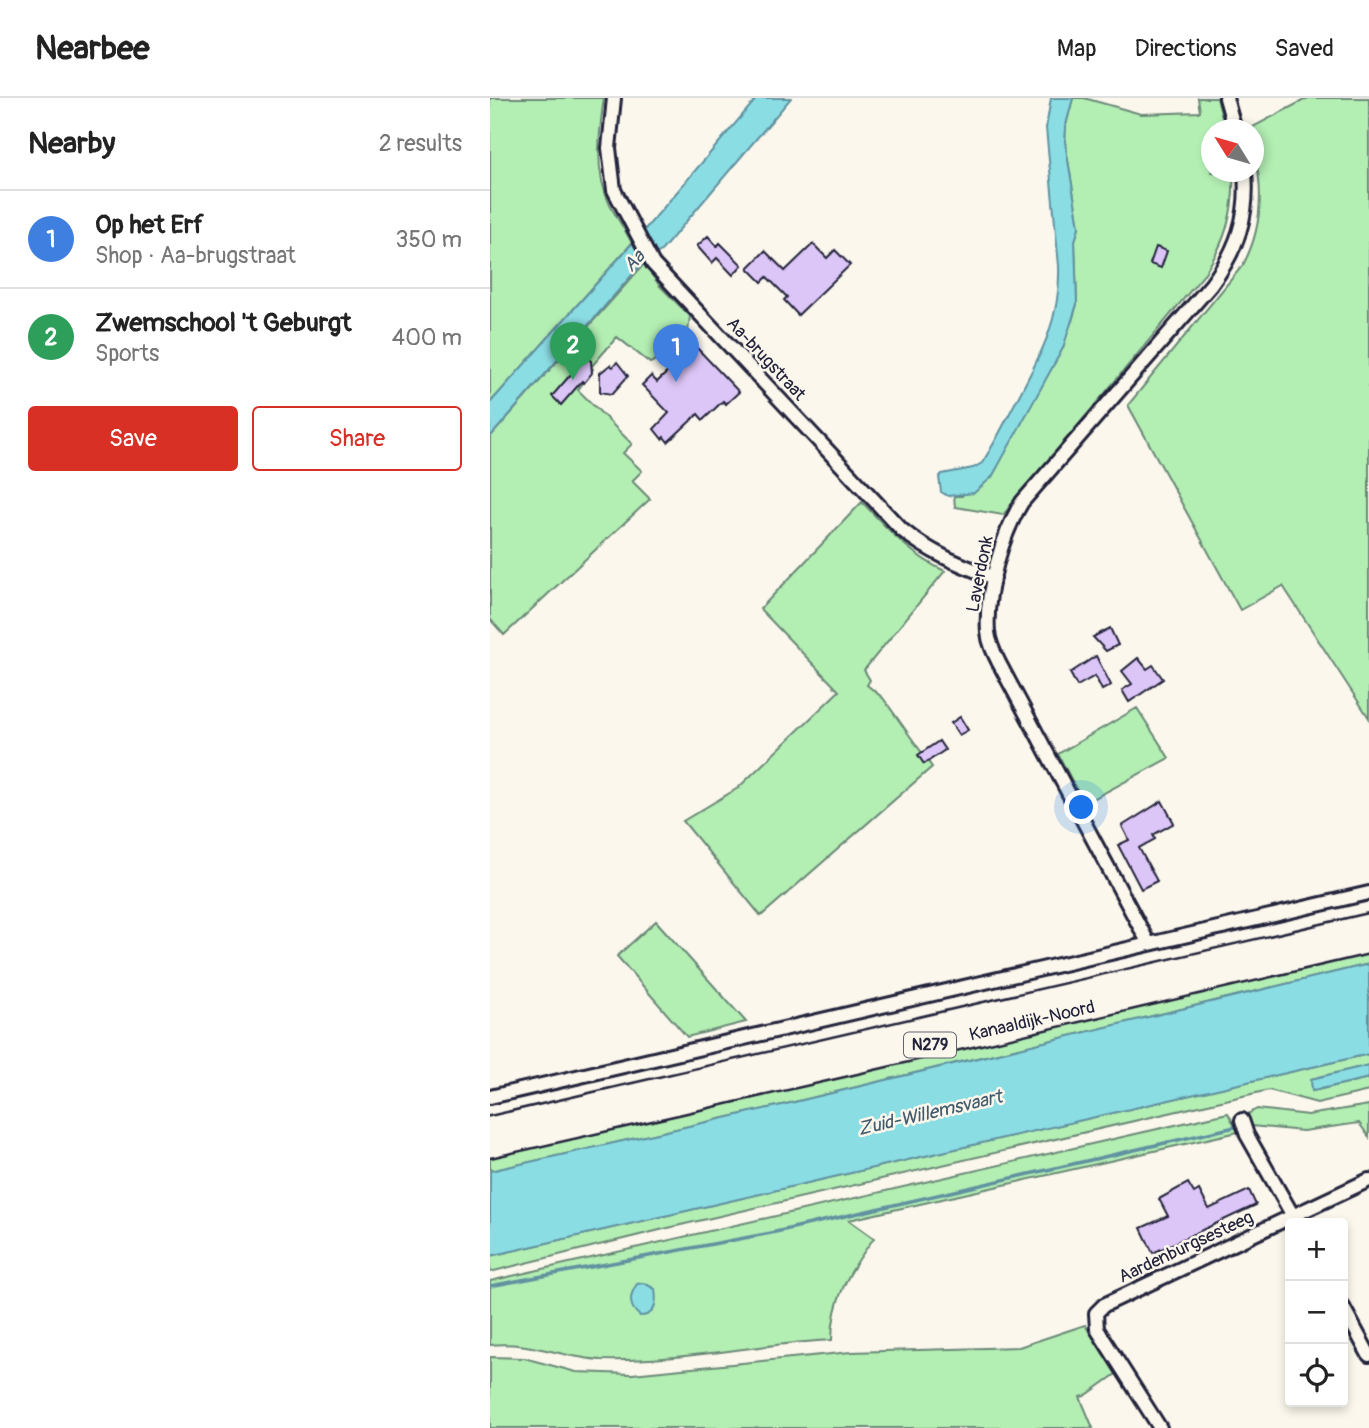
<!DOCTYPE html>
<meta charset="utf-8">
<style>
:root{--surface:#fff;--page:#f6f6f6;--text:#222;--muted:#767676;--line:#e0e0e0;--accent:#d93025}
body{margin:0;font-family:Pangolin,sans-serif;background:var(--page);color:var(--text)}
.controls{position:absolute;right:21px;bottom:21px;display:grid;overflow:hidden;border-radius:7px;box-shadow:0 4px 10px #0003}
.controls button{width:63px;height:63px;display:grid;place-items:center;padding:0;border:0;border-bottom:2px solid var(--line);background:var(--surface);color:var(--text);font:35px sans-serif}
.compass{position:absolute;left:711px;top:21px;width:63px;height:63px;border-radius:50%;background:var(--surface);box-shadow:0 4px 10px #0003;rotate:307deg}
.you{position:absolute;left:592px;top:710px;width:24px;height:24px;margin:-18px;border:5px solid #fff;border-radius:50%;background:#1a73e8;box-shadow:0 0 0 10px #1a73e833}
.badge{display:grid;place-items:center;width:46px;height:46px;border-radius:50%;background:var(--accent);color:#fff;font-size:23px;font-weight:700}
.pin{position:absolute;translate:-50% -58px;filter:drop-shadow(0 2px 4px #0008)}
.pin::after{content:'';position:absolute;top:37px;width:24px;height:21px;background:inherit;clip-path:polygon(0 0,100% 0,50% 100%)}
.list{margin:0;padding:0;list-style:none}
h2{display:flex;justify-content:space-between;align-items:center;height:91px;margin:0;padding:0 28px;font-size:30px}
h2 small{font-size:23px;font-weight:400;color:var(--muted)}
.list li{display:grid;grid-template-columns:46px 1fr auto;gap:21px;align-items:center;box-sizing:border-box;height:98px;padding:0 28px;border-top:2px solid var(--line)}
.list b{display:block;font-size:26px;white-space:nowrap}
.list p{margin:0;font-size:23px;white-space:nowrap;color:var(--muted)}
.list em{font-size:23px;font-style:normal;color:var(--muted)}
.actions{display:flex;gap:14px;padding:21px 28px}
.actions a{flex:1;padding:16px 0;border:2px solid var(--accent);border-radius:7px;text-align:center;font-size:24px;color:var(--accent)}
.actions .main{background:var(--accent);color:#fff}
.icon{flex:none;width:38px;height:38px;fill:none;stroke:currentColor;stroke-width:2;stroke-linecap:round;stroke-linejoin:round}
.map{position:relative;flex:none;width:879px;height:1330px;overflow:hidden}
header{display:flex;align-items:center;gap:42px;box-sizing:border-box;height:98px;padding:0 35px;background:var(--surface);border-bottom:2px solid var(--line)}
header strong{font-size:33px}
nav{display:flex;gap:38px;margin-inline-start:auto;font-size:24px}
main{display:flex}
aside{flex:1;background:var(--surface)}
.map>svg:first-child{display:block}
</style>
<header>
<strong>Nearbee</strong>
<nav><a>Map</a><a>Directions</a><a>Saved</a></nav>
</header>
<main>
<aside>
<h2>Nearby<small>2 results</small></h2>
<ul class="list">
<li><span class="badge" style="background:#3f7fe0">1</span><div><b>Op het Erf</b><p>Shop · Aa-brugstraat</p></div><em>350 m</em></li>
<li><span class="badge" style="background:#2e9e5b">2</span><div><b>Zwemschool 't Geburgt</b><p>Sports</p></div><em>400 m</em></li>
</ul>
<div class="actions"><a class="main">Save</a><a>Share</a></div>
</aside>
<div class="map">
<svg width="879" height="1330" viewBox="0 0 879 1330">
<rect width="100%" height="100%" fill="#fbf7ec"/>
<filter id="ink" filterUnits="userSpaceOnUse"><feTurbulence type="fractalNoise" baseFrequency=".0143" numOctaves="2"/><feDisplacementMap in="SourceGraphic" scale="14" xChannelSelector="R" yChannelSelector="G"/><feConvolveMatrix kernelMatrix="1 2 1 2 8 2 1 2 1" color-interpolation-filters="sRGB"/></filter>
<g filter="url(#ink)">
<path fill="#b3eeb3" stroke="#6a8877" stroke-width="2" d="M0 0H114C109 35 104 74 120 107 127 120 135 132 142 145L0 305Z
M583 0H594L651 16 710 14 708 0H727L735 31 722 32V74H743C745 114 735 146 712 179L513 417 465 409 464 398H472L582 223 587 206 585 143 589 129 575 44 576 27Z
M818 0H879V620L793 488 750 512 638 307 753 167C767 141 772 111 769 81 767 64 764 49 764 32L759 31Z
M154 166 170 188 200 218 198 234 174 258 160 265 127 239 101 269 103 271 88 292 142 346 133 355 152 373 142 383 160 401 14 537 0 521V339Z
M372 404C397 430 421 458 455 473L374 572 380 582 377 587 393 600 442 669 271 818 193 723 248 690 349 593 270 511Z
M647 610 679 660 594 706 568 656Z
M166 823 256 924 197 939 127 858Z
M879 854V866L292 1007 0 1073V1057Z
M879 956V967L821 981 823 993 879 980V993L827 1005 779 992 182 1129 0 1174V1158Z
M879 1007V1039L869 1025 813 1033 761 1028 758 1016 767 1011 818 1017Z
M738 1015 748 1034 359 1122 384 1140C360 1172 342 1201 342 1242 265 1246 189 1264 111 1262 73 1260 38 1242 0 1247V1183Z
M595 1227 626 1276 595 1298 590 1299 603 1330H0V1259L34 1260 86 1274 142 1276 361 1254 529 1249Z"/>
<path fill="#8bdde4" stroke="#6192a0" stroke-width="2" d="M267 0H301L172 152 149 169 0 339V305L163 122Z
M561 0H583L576 27 575 44 589 129 585 143 587 206 573 250 502 379 484 395 458 398 451 394 449 379 452 376 483 370 492 365C504 347 514 326 524 307 549 260 571 223 569 168L556 30Z
M879 866V956L0 1158V1073L292 1007Z
M879 967V980L822 993 821 981Z
M154 1185 165 1191C167 1204 166 1218 150 1218 138 1209 139 1197 147 1186Z"/>
<g fill="none" stroke-linecap="round" stroke-linejoin="round">
<path stroke="#6192a0" stroke-width="3.5" d="M0 1188 281 1135 745 1029"/>
</g>
<path fill="#dcc6f7" stroke="#22223b" stroke-width="2" d="M218 138 227 148 230 145 252 167 243 177 227 160 222 165 207 148Z
M323 146 337 160 345 152 360 167 308 217 294 202 297 199 277 179 272 184 258 170 275 153 295 173Z
M666 149 677 153 671 170 660 166Z
M205 248 249 294 236 306 233 303 213 322 208 316 178 344 174 339 172 341 164 331 179 315 152 287 161 278 167 284Z
M96 259 101 263 102 275 94 285 92 283 71 307 62 298Z
M127 264 138 278 122 296 110 294V275L120 267 123 269Z
M620 530 628 547 616 553 603 539Z
M606 558 621 587 612 592 605 578 587 588 580 575Z
M648 560 657 571 663 567 673 581 639 604 632 592 642 586 632 573Z
M470 619 478 632 469 637 461 625Z
M449 643 455 652 434 666 428 657Z
M672 703 684 725 663 737 665 741 649 750 667 783 651 791 628 747 639 742 632 728Z
M698 1085 704 1095 709 1092 719 1111 759 1092 766 1107 663 1155 651 1130 678 1118 669 1101Z"/>
<g fill="none" stroke-linecap="round" stroke-linejoin="round">
<defs>
<path id="street" d="M124 0 119 50 124 92 163 166 412 432C440 455 471 467 504 480
M736 0 745 32
M659 846 509 565C504 555 499 545 498 534 495 496 512 436 532 404L721 187C747 152 759 118 755 74
M0 999 879 795
M752 1022 757 1037 807 1125
M853 1209 879 1257
M670 1330 607 1231 606 1215 614 1207 879 1082"/>
<path id="highway" d="M0 1030 879 827
M0 1048 350 968 879 844"/>
</defs>
<use href="#street" stroke="#22223b" stroke-width="18"/>
<use href="#highway" stroke="#22223b" stroke-width="26"/>
<use href="#street" stroke="#fbf7ec" stroke-width="12"/>
<use href="#highway" stroke="#fbf7ec" stroke-width="21"/>
</g>
</g>
<g text-anchor="middle" dominant-baseline="central" stroke-width="5" stroke-linejoin="round" paint-order="stroke">
<rect fill="#fbf7ec" stroke="#636270" stroke-width="2" x="414" y="934.5" width="52" height="25" rx="5"/>
<g font-size="16" font-weight="bold" fill="#22223b">
<text x="440" y="947">N279</text>
</g>
<g font-size="18" fill="#22223b" stroke="#fbf7ec">
<text transform="translate(276 261) rotate(47)">Aa-brugstraat</text>
<text transform="translate(490 476) rotate(-79)">Laverdonk</text>
<text transform="translate(542 923) rotate(-13)">Kanaaldijk-Noord</text>
<text transform="translate(696 1149) rotate(-25)">Aardenburgsesteeg</text>
</g>
<g font-size="19" font-style="italic" fill="#425a6e" stroke="#fbf7ec">
<text transform="translate(144 163) rotate(-48)">Aa</text>
<text transform="translate(440 1015) rotate(-13)">Zuid-Willemsvaart</text>
</g>
</g>
</svg>
<div class="controls">
<button>+</button>
<button>−</button>
<button><svg class="icon" aria-label="locate" viewBox="0 0 24 24"><circle cx="12" cy="12" r="6"/><path d="M12 2v4M12 18v4M2 12h4M18 12h4"/></svg></button>
</div>
<svg class="compass" viewBox="-18 -18 36 36"><path d="M0-13l5 13h-10z" fill="#e53935"/><path d="M0 13l5-13h-10z" fill="#767676"/></svg>
<div class="you"></div>
<div class="pin badge" style="left:186px;top:284px;background:#3f7fe0">1</div>
<div class="pin badge" style="left:83px;top:282px;background:#2e9e5b">2</div>
</div>
</main>
